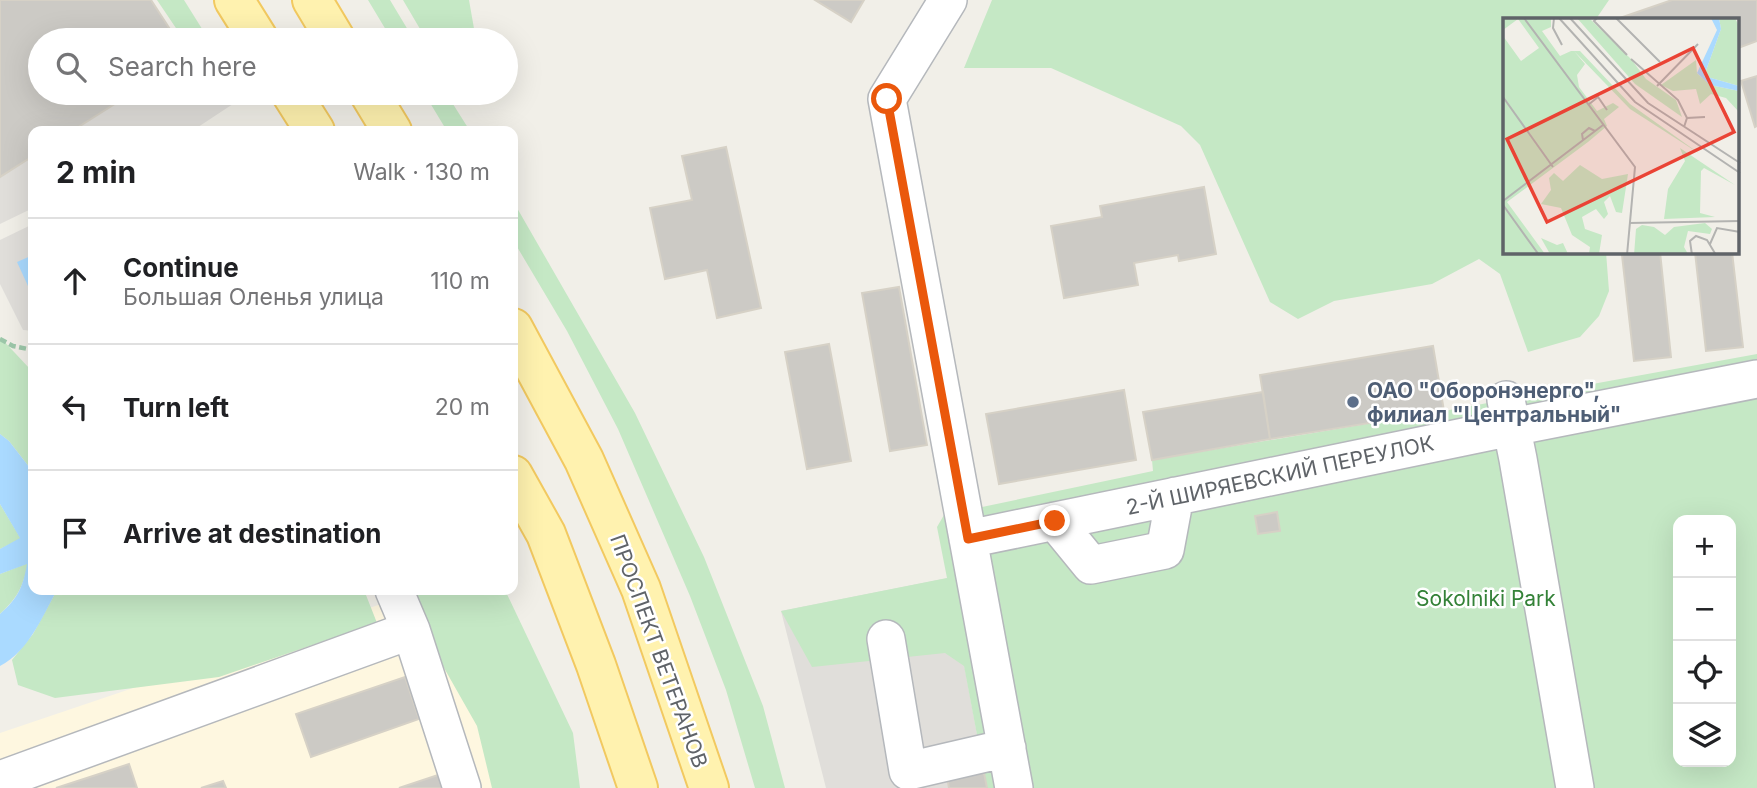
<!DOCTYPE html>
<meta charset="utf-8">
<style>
:root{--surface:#fff;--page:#f2f2f2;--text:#202124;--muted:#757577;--line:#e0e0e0}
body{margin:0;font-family:Inter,sans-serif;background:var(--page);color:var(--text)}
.controls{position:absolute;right:21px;bottom:21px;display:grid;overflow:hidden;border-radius:14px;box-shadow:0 7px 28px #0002}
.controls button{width:63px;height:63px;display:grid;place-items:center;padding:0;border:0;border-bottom:2px solid var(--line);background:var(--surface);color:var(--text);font:35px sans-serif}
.stop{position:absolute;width:21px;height:21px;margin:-16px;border:5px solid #ea580c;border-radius:50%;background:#fff}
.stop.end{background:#ea580c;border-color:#fff;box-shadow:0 2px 7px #0008}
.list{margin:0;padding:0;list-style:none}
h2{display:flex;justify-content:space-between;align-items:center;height:91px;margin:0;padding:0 28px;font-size:30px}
h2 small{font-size:23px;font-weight:400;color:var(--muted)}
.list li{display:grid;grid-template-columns:46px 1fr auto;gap:21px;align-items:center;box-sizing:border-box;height:126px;padding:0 28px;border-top:2px solid var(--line)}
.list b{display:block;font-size:26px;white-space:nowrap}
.list p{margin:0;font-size:23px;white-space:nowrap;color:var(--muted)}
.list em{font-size:23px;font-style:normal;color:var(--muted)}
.icon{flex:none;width:38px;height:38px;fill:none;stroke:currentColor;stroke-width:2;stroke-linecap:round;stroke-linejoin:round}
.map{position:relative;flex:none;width:1757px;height:788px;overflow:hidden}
.search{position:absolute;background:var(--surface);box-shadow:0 7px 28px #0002;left:28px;top:28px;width:490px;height:77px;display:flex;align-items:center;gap:18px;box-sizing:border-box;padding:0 24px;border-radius:38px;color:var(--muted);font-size:26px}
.panel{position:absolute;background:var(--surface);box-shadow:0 7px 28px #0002;left:28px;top:126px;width:490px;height:469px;border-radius:14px}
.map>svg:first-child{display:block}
</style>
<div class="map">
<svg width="1757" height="788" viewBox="0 0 1757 788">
<rect width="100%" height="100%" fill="#f1efe8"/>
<path fill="#fef7e0" d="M399 598 525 788H0V733Z"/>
<path fill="#e0deda" d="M0 0H151L177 40H40V93H231L236 102 192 131H33V208L0 224Z
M33 224V331L23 330 0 284V240Z
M948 578 987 788H826L781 611Z"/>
<path fill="#c5e8c5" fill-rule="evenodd" d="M157 0H184L209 40H184Z
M368 0H390L414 40H392Z
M403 0H469L476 40H430L423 34Z
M992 0H1609L1596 19H1505V252H1606L1609 291 1599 316 1580 337 1528 352 1500 274 1479 259 1432 284 1334 301 1298 319 1270 302 1200 145 1181 126 1051 68H964Z
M424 93H446L470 131H447Z
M513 201 635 413 704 557 763 706 785 788H755L726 690 690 596 618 429 567 331 513 240Z
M0 337 30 369 33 368V472L9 441 0 434Z
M1757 354V788H987L964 666 945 653 812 667 781 611 947 578 937 527 944 515 1153 471 1152 460 1444 411ZM1678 520H1731V762H1678Z
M0 504 21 539 0 549Z
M28 563C23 587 18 597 0 614V574Z
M57 590H364L377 623 219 677 55 698 18 685 12 660 33 634Z
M397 590H505L573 733 580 788H492L477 726 410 608Z"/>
<path fill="#aadaff" d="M33 255V297L17 262Z
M0 434 9 441 33 472V590H57C42 617 29 651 0 666V614C18 598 23 587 27 564L0 574V549L20 538 0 504Z"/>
<path fill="#cccac5" stroke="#d6d1c6" stroke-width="2" d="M0 0H151L177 40H40V93H132L72 131H33V156L0 177Z
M815 0H864L851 22Z
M1672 0H1757V41L1738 48V19H1617Z
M1757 76V126L1755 127 1741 81Z
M726 147 761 308 717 318 707 270 665 279 650 208 692 200 682 156Z
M1204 187 1216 254 1179 261 1178 255 1134 263 1138 285 1064 298 1051 226 1102 217 1100 206Z
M1645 252H1660L1671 357 1634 361 1622 255Z
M1695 252H1732L1743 347 1706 351Z
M899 287 927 445 890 451 862 293Z
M829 344 851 461 807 469 785 352Z
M1433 346 1444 411 1270 439 1260 375Z
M1124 390 1136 460 999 484 986 414Z
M1263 392 1270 439 1152 460 1143 412Z
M1277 512 1280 531 1258 534 1255 516Z
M405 677 419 719 311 757 296 714Z
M982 763 987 788H949L946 770Z
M129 764 137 788H56L96 775Z
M438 775 443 788H399Z
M223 781 226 788H201Z"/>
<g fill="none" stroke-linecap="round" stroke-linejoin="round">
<defs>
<path id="minor" d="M948 0 887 99 1014 788
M1506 400 1518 459 1575 788
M1055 521 1091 565 1165 550 1175 496
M968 539 1512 427 1757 379
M394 590 411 630 462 788
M886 639 908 771 1007 748
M0 780 411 630"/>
<path id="major" d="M234 0 259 40
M312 0 336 40
M291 93 315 131
M369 93 392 131
M513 328 584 460 641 589 709 788
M513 475 546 534 596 665 638 788"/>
</defs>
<use href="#minor" stroke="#b5b8bc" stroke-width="40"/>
<use href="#major" stroke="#f2c960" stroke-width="42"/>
<path stroke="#9cc7a9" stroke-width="4.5" stroke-dasharray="7 3.5" stroke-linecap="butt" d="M0 339 13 346 33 350"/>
<use href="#minor" stroke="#fff" stroke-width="37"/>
<use href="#major" stroke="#fff2af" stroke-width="38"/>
</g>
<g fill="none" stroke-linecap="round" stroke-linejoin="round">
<path stroke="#ea580c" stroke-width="9" d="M887 99 968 539 1055 521"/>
</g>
<circle fill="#5c6f8a" stroke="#fff" stroke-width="2.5" cx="1353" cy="402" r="7"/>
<g text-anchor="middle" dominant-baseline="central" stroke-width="5" stroke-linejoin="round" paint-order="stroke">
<g font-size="21" font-weight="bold" fill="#4e5e75" stroke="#fff" text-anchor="start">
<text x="1367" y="390">ОАО "Оборонэнерго",<tspan x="1367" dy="24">филиал "Центральный"</tspan></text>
</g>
<g font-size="21" fill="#5f6368" stroke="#fff">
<text transform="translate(1280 475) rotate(-12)">2-Й ШИРЯЕВСКИЙ ПЕРЕУЛОК</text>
<text transform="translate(659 651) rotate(70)">ПРОСПЕКТ ВЕТЕРАНОВ</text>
</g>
<g font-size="21" fill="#348238" stroke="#fff">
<text x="1486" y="598">Sokolniki Park</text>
</g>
</g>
<g transform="translate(1503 18)">
<rect width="236" height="236" fill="#f1efe8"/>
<path d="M0 0H48V9L39 13 57 38 68 33H77L127 86 197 136 127 91 71 33 82 46 74 57 76 69 94 93 110 85 116 89 101 101 104 108 85 124 4 184 42 236H0V18L18 43 36 30 15 1 0 12ZM74 0H86L128 41 143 61 173 82 179 99 132 66ZM216 0H232L235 6 236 68 201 58 218 11ZM193 42 194 55 207 67 236 73V94L223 80 208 76 197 86 193 71 170 73 158 67ZM177 130 232 167 201 150 198 153 197 195 212 199 161 201 165 171 182 143ZM77 147 99 161 125 156 119 195 113 194 107 178 101 184 105 196 101 201 93 191 79 199 82 211 99 217 96 236H86L87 229 69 217 58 190 38 186 48 172 46 160 51 155 60 163ZM202 205 209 211 207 216 185 213 181 229 185 236 131 237 133 211 139 207 151 209 162 217 171 209ZM38 220 54 227 60 225 65 236H47Z" fill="#c5e8c5"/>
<path d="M208 0H216L218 11 201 58 236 68V73L207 67 194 55 214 12Z" fill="#aadaff"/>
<path fill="none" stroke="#b3b3b1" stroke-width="2" d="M21 0 132 149 124 237M51 0 50 10 59 27M56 0 132 84 237 155M67 0 145 85 237 145M94 0 91 3 124 37M113 0 157 44M128 41 175 82 184 100M154 68 195 26M0 79 50 149M85 87 95 79 104 92M181 109 184 100 202 99M80 122 79 116 86 110 92 113M0 183 100 107M0 187 36 237M126 205 237 203M207 226 214 210 237 214M189 237 187 223 193 218 204 222 213 237"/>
<path fill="#ea4335" fill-opacity="0.15" stroke="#ea4335" stroke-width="3.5" d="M190 30 231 114 44 204 4 121Z"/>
<rect width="236" height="236" fill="none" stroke="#5f6368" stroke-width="3.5"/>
</g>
</svg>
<div class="controls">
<button>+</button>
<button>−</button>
<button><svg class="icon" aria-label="locate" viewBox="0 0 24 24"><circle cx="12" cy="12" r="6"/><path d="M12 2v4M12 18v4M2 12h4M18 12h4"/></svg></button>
<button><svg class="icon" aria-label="layers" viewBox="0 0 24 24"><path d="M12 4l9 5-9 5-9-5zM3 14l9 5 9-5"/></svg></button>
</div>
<div class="stop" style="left:887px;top:99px"></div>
<div class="stop end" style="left:1055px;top:521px"></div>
<div class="search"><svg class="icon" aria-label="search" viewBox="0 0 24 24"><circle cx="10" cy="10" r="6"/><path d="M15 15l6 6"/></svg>Search here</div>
<section class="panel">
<h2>2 min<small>Walk · 130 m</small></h2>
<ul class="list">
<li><svg class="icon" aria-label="ahead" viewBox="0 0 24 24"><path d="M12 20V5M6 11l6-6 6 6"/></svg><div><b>Continue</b><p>Большая Оленья улица</p></div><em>110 m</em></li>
<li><svg class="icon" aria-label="left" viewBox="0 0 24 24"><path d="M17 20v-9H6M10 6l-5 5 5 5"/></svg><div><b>Turn left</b></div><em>20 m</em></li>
<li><svg class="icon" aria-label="arrive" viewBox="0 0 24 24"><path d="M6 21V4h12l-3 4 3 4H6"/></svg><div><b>Arrive at destination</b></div></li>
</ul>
</section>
</div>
